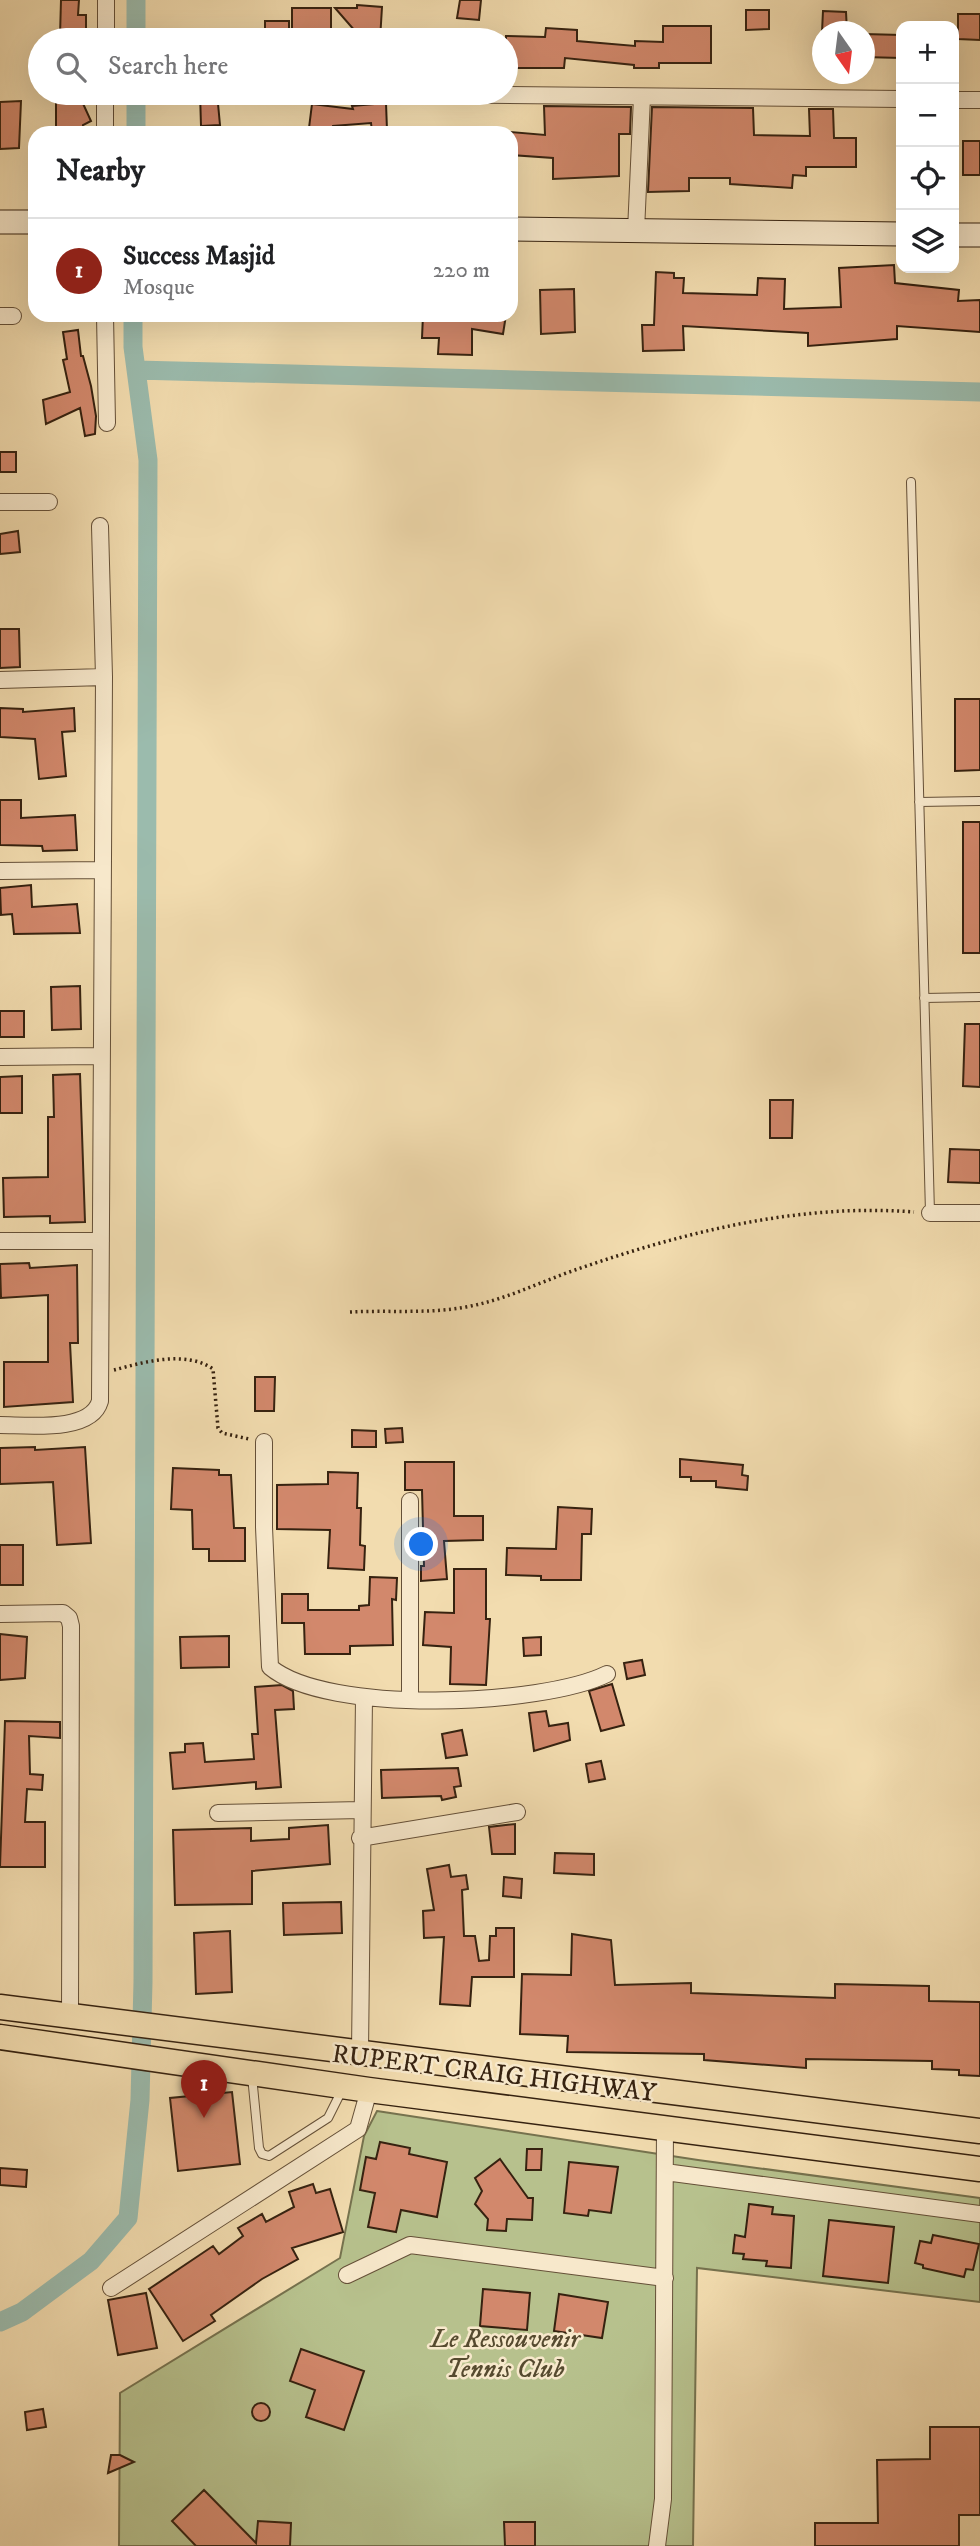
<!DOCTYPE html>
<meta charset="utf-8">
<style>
:root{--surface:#fff;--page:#f6f6f6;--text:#202124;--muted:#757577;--line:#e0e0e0;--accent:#8f2418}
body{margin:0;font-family:"IM FELL DW Pica",serif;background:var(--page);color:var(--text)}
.controls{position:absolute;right:21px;top:21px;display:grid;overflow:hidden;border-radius:14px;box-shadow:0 7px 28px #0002}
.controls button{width:63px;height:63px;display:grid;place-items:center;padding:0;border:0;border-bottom:2px solid var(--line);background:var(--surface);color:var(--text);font:35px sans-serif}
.compass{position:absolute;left:812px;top:21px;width:63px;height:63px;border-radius:50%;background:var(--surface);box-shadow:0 7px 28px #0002;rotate:166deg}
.you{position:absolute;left:422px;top:1545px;width:24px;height:24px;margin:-18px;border:5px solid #fff;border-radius:50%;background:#1a73e8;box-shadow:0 0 0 10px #1a73e833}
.badge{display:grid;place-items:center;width:46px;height:46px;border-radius:50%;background:var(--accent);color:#fff;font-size:23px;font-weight:700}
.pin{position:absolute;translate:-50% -58px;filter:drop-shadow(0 2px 4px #0008)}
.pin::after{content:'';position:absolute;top:37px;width:24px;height:21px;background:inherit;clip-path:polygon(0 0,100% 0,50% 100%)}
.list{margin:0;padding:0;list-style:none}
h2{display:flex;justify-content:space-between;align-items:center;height:91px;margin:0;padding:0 28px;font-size:30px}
h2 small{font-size:23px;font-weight:400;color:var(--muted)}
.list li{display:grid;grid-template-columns:46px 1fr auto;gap:21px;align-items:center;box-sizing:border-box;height:105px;padding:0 28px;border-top:2px solid var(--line)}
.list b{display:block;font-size:26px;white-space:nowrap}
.list p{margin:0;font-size:23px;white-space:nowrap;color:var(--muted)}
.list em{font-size:23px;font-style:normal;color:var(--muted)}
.icon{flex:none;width:38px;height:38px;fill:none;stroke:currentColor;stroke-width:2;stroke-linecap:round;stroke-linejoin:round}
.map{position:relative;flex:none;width:980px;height:2546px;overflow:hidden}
.search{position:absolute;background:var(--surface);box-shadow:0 7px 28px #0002;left:28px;top:28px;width:490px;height:77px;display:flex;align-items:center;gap:18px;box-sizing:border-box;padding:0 24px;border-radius:38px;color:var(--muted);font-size:26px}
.panel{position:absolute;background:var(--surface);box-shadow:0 7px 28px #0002;left:28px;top:126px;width:490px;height:196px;border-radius:21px}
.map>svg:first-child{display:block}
</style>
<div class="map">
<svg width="980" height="2546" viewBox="0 0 980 2546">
<rect width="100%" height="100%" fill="#f2dcaf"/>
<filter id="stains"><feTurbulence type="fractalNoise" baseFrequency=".00286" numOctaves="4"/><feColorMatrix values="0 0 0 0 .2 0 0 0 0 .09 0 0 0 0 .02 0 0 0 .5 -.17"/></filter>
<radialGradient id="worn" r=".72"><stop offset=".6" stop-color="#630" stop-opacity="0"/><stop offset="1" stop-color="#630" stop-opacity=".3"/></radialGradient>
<path fill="#b7c18d" stroke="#76724e" stroke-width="2" d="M377 2111 698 2160 980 2198V2302L697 2268 693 2546H119L120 2393 340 2258 364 2136Z"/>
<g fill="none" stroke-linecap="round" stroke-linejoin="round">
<path stroke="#9bbbad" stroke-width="19" d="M136 40V0
M136 133V93
M136 370 980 392
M0 2322 22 2312 91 2261 128 2218 140 2100 143 1982 148 460 133 347V315"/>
</g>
<path fill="#d2886c" stroke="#362210" stroke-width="2" d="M61 0H79L78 15H86V36H60Z
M460 0H481L479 20 457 18Z
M357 5 382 7 380 40 362 39 335 8H357Z
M292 8H331V29L292 30Z
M746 10H769V29L746 30Z
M823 11 846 12 847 32H822Z
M958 14H980V40L958 39Z
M265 21H289V40H265Z
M663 26H711V63H659V68H634V65L565 58 564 68H506V36L545 37 546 28 577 30V41L635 46V41L663 42Z
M864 34 901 35V58L864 57Z
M200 93H217L220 125 201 126Z
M80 97 91 121 83 125V133H56V98Z
M21 101 19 148 0 149V102Z
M386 103 387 130 372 131 371 123 333 126 332 131 309 128 312 104 353 109 352 106Z
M544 106 631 107 630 134H619V176L553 179V158L511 155V132L545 135Z
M652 107 753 108 754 135 810 136 809 109H833L834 138H856V167H806V176L793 175 792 188 730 184V178H689V191L648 192Z
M963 141H980V175H963Z
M894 265 895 283 959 290 958 301 980 300V332L897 326V339L808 346V333L683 326 684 350 643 351 642 325H654L656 272 674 273V278H684L683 293 757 295 758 278 785 279 784 309 841 307 839 268Z
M574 289 575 332 541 334 540 290Z
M423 315H506L503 334 472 329V355L438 354 439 338H422Z
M78 330 81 356H83L91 386 96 416 95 434 85 436 80 408 46 424 43 400 70 392 63 360 67 359 63 332Z
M0 452H16V472H0Z
M18 531 20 552 0 554V534Z
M0 629H19L20 667 0 668Z
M955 699H980V770L955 771Z
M0 708 23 709V712L74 708 75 731 62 732 66 776 39 779 35 739 0 737Z
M0 800H21V818L75 815 77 850 43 851 42 846 0 845Z
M963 822H980V953H963Z
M31 885 32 907 77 904 80 933 14 934 12 914 1 915 0 888Z
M80 986 81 1029 52 1030 51 987Z
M0 1011H24V1037H0Z
M965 1024H980V1087L963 1086Z
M80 1074 85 1222 50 1223V1216L4 1217 3 1178 48 1177V1117H54L53 1075Z
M22 1076V1113H0V1077Z
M770 1100H793L792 1138H770Z
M950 1149 980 1150V1183L948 1182Z
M29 1263 30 1268 77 1265 78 1343H70L73 1402 4 1407V1362H48V1295L1 1298 0 1264Z
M255 1377H275L274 1411H255Z
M402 1428 403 1442 386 1443 385 1429Z
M352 1430 376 1431V1447H352Z
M35 1447V1450L85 1447 91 1543 57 1545 53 1482 0 1484V1448Z
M680 1459 743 1465 742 1475 748 1476 747 1490 716 1487V1481H691V1477H680Z
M405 1462H454V1516H483V1540L444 1541 447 1579 421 1581V1566H424L422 1490H405Z
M173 1468 219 1470V1475H231L234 1528H245V1561H209V1549H193L192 1510 171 1509Z
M328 1472 358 1473 357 1508H361L360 1545 365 1546 364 1570 328 1568 330 1530 277 1529V1485L328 1484Z
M558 1507 592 1509 591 1534H582L581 1580H541V1576L506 1575 507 1548 556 1549Z
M0 1545H23V1585H0Z
M454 1569H486V1619H490L486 1685 450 1684 451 1647 423 1645 425 1612 454 1613Z
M370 1577 397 1578 396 1600 392 1599 393 1645 350 1646V1654H305L304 1623H282V1594H308V1610H359V1606L369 1605Z
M0 1634 27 1637 25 1678 0 1680Z
M229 1636V1667L181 1668 180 1637Z
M541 1637V1655L524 1656 523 1638Z
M642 1660 645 1675 627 1679 624 1663Z
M612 1684 624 1725 601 1731 589 1691Z
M282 1685 293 1691 294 1709 275 1710 281 1787 256 1789V1782L173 1789 170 1753 185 1752V1744L203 1743 205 1762 254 1759 252 1734H258L255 1687Z
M546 1711 549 1726 568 1723 570 1740 534 1751 529 1713Z
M5 1721 60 1722V1738L29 1736 30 1774 43 1775 42 1790 27 1789 25 1822H45V1867H0Z
M462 1730 467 1755 446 1758 442 1734Z
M601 1761 605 1779 589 1782 586 1764Z
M458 1768 461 1786 454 1787 456 1797 442 1800 441 1796 382 1798 381 1770Z
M515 1824V1854H492L489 1827Z
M328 1825 330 1864 252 1871V1904L175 1905 173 1830 251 1828V1841L289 1839V1828Z
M555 1853 594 1854V1875L554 1873Z
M449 1865 451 1877 466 1875 468 1889 462 1890 464 1936H475L479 1961 489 1960 490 1936H496V1928H514V1977H472L470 2006 440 2004 444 1937 424 1938 423 1911 434 1910 427 1869Z
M504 1877 522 1879 521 1898 503 1896Z
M341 1902 342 1933 284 1935 283 1903Z
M230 1931 232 1992 196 1994 194 1933Z
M572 1934 611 1940 615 1985 691 1983V1993L835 1998V1984L929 1986V2001L980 2002V2076L959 2075V2070L932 2069V2061L806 2059V2068L704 2060V2054L567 2052 568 2036 520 2034 522 1974 571 1975Z
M232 2092 240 2164 178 2171 170 2098Z
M380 2142 410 2148 409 2154 447 2162 437 2217 401 2210 396 2232 368 2227 375 2193 360 2190 366 2157 376 2159Z
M527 2149H542L541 2170H526Z
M500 2159 528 2198H533L532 2220 507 2219 506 2231 487 2230 488 2219 475 2204 482 2191 475 2178Z
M569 2162 618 2167 611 2213 589 2210 588 2216 564 2213Z
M0 2168 27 2170 26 2187 0 2185Z
M313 2184 316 2193 330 2189 343 2232 292 2248 298 2259 262 2279 211 2315 215 2321 183 2341 149 2289 213 2246 219 2254 243 2236 238 2228 262 2214 266 2222 294 2207 289 2192Z
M749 2204 773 2207 772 2214 794 2216 791 2268 766 2266 767 2261 743 2259 744 2254 733 2253 735 2235 745 2237Z
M829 2220 894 2227 888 2283 823 2276Z
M933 2235 979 2244 973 2270 966 2269 964 2277 923 2268V2265L915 2263 920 2241 931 2243Z
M483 2289 530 2293 527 2330 480 2326Z
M146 2293 157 2348 118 2355 108 2300Z
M559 2294 608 2302 602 2338 554 2331Z
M301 2349 364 2371 344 2430 306 2417 315 2390 290 2381Z
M252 2412a9 9 0 1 1 18 0a9 9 0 1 1-18 0Z
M43 2409 46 2427 27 2430 25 2412Z
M930 2427H980V2515H959V2546H815V2523H878L877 2460 930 2459Z
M111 2455H120L134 2462 108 2473Z
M204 2490 256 2543 258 2521 291 2523 290 2546H196L172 2521Z
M504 2522H535V2546H505Z"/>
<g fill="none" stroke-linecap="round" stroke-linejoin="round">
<defs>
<path id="lane" d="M911 482 930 1213
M919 802 980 801
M924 998 980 997
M252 2076 259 2148 262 2154 269 2156 328 2118 343 2088"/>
<path id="street" d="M106 40V0
M415 94 901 99
M954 100H980
M105 133V93
M636 231 642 97
M105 315 107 423
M0 316H13
M0 502H49
M0 680 104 677
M0 871 101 870
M0 1057 99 1056
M930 1213H980
M0 1241H101
M0 1425C27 1425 91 1433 100 1401L104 677 100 526
M264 1442V1527L270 1667C327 1715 542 1706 607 1674
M410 1501V1700
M0 1614 63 1613 69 1618 71 1626 70 2016
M218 1813 361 1810
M360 1838 517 1812
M360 2052 364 1697
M665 2172 980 2214
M347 2275 410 2245 665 2278
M111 2288 358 2129 369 2090
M657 2546 663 2499 665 2126"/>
<path id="secondary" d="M0 222H35
M511 229 901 234
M954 235H980"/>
<path id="primary" d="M0 2007 980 2131
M0 2037 369 2090 980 2169"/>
</defs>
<use href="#lane" stroke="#655038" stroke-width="10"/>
<use href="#street" stroke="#655038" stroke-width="18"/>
<use href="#secondary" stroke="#362210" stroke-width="25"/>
<use href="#primary" stroke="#362210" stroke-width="27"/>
<path stroke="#362210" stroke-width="3.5" stroke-dasharray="2 3.5" stroke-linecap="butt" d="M350 1312C388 1310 429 1314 466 1307 504 1300 536 1284 572 1271 681 1233 797 1203 914 1212
M114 1370C144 1362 186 1350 213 1369L218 1428 222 1433 249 1439"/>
<use href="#lane" stroke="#f7e8cb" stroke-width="8"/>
<use href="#street" stroke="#f7e8cb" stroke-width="16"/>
<use href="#secondary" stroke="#f7e8cb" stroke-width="23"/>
<use href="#primary" stroke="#f2dcaf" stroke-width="24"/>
</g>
<g text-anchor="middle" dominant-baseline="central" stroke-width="5" stroke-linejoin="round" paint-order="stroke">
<g font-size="26" fill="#362210" stroke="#f7e8cb">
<text transform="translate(494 2074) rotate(7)">RUPERT CRAIG HIGHWAY</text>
</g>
<g font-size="26" font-style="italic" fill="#564a2f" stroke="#f7e8cb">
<text x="505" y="2339">Le Ressouvenir<tspan x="505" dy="30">Tennis Club</tspan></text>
</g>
</g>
<rect width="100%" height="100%" filter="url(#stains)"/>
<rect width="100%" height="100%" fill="url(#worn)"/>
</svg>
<div class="controls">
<button>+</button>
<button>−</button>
<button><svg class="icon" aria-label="locate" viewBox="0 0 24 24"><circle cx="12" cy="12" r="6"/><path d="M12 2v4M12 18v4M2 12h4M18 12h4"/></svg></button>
<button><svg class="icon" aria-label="layers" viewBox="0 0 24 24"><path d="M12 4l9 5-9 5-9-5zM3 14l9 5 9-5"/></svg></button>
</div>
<svg class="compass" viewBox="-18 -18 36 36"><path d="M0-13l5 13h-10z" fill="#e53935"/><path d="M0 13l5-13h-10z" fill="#757577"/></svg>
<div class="you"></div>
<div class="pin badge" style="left:204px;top:2118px">1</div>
<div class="search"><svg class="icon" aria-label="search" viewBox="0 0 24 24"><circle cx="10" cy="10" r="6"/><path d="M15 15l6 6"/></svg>Search here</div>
<section class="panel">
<h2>Nearby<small></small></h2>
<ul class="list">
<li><span class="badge">1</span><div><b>Success Masjid</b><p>Mosque</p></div><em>220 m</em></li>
</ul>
</section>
</div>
